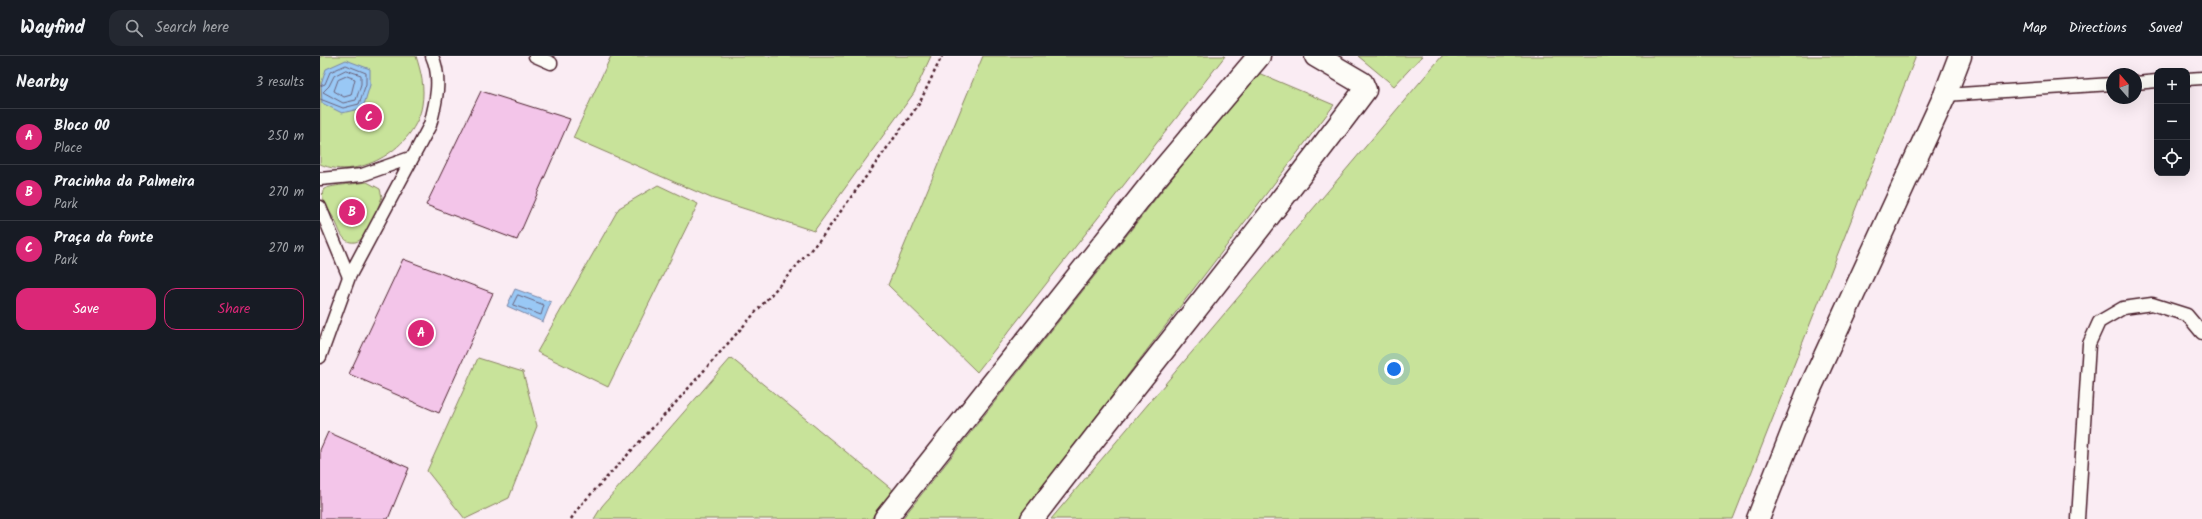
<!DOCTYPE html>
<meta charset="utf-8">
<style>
:root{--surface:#171b24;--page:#242831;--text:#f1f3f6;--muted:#9ea1a6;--line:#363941;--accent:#db2777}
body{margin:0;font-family:Kalam,sans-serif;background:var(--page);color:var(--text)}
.controls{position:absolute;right:12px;top:12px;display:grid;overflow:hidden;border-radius:8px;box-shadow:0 4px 16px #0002}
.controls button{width:36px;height:36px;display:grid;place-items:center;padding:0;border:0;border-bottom:1px solid var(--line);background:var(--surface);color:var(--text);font:20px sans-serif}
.compass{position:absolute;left:1786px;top:12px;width:36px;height:36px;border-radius:50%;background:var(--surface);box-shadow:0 4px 16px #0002;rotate:340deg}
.you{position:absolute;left:1074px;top:313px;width:14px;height:14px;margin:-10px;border:3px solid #fff;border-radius:50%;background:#1a73e8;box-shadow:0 0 0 6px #1a73e833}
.badge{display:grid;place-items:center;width:26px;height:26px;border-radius:50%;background:var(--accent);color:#fff;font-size:13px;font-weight:700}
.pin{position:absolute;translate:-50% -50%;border:2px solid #fff;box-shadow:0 1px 4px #0006}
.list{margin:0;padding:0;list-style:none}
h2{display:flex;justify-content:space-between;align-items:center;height:52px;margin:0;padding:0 16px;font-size:17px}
h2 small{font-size:13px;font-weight:400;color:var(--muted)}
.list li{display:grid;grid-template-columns:26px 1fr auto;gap:12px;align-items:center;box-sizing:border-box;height:56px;padding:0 16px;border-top:1px solid var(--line)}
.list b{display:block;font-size:15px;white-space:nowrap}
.list p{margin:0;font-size:13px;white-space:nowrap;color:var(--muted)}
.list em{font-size:13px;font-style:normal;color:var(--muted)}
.actions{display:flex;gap:8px;padding:12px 16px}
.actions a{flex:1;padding:9px 0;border:1px solid var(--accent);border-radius:12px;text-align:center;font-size:14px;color:var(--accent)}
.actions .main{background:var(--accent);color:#fff}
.icon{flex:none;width:22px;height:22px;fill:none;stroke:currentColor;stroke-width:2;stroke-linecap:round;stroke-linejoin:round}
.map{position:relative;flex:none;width:1882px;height:463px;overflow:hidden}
header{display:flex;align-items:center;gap:24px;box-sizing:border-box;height:56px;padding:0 20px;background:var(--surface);border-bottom:1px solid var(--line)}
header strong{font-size:19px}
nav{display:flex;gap:22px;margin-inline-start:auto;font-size:14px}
.search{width:280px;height:36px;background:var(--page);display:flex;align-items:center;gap:10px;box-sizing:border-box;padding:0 14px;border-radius:12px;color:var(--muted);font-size:15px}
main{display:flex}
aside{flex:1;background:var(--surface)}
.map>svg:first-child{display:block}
</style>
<header>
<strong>Wayfind</strong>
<div class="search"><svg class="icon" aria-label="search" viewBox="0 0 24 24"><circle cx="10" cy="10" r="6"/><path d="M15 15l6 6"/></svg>Search here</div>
<nav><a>Map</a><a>Directions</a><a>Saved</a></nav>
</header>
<main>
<aside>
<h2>Nearby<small>3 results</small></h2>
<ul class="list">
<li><span class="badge">A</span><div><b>Bloco 00</b><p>Place</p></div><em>250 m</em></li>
<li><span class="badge">B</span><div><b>Pracinha da Palmeira</b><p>Park</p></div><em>270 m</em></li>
<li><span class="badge">C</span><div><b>Praça da fonte</b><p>Park</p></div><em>270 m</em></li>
</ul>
<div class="actions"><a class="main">Save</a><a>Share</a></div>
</aside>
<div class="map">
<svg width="1882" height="463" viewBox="0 0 1882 463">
<rect width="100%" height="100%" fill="#faecf3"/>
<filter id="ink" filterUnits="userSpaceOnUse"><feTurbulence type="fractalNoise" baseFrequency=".025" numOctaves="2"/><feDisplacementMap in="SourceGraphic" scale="8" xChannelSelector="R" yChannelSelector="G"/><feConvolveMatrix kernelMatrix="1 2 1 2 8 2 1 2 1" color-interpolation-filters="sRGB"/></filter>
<g filter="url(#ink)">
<path fill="#c8e39a" stroke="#898162" d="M0 0H96C101 16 105 31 102 49 96 90 40 126 0 108Z
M291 0H611L594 37 494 175 391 142 253 82Z
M663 0H905L657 316 568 229Z
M1038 0H1102L1074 30Z
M1122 0H1596L1413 463H731Z
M936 16 1014 49 698 463H582Z
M47 126 60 133 62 141C58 151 47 185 35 186 21 188 20 172 14 163 10 155 0 145 3 134 7 129 38 128 47 126Z
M338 129 378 148 288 331 217 296 299 152Z
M158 302 203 316 217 370 189 442 145 463 107 415Z
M411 302 574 435 551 463H274L282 450Z"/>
<path fill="#99c8f5" stroke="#7984a4" d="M26 4 50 13V29L43 52 22 57 2 47 1 29 6 13Z
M195 233 231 246 223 266 187 250Z"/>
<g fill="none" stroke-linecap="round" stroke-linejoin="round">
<path stroke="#6a637c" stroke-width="1" d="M26 14 41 19V28L36 44 23 47 3 36 9 30 14 20Z
M27 20 35 23 31 39 24 41 14 35 18 24Z
M0 30 5 28 10 16 26 9 46 17V28L39 48 23 52 0 43
M198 239 224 249 221 259 193 249Z"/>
</g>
<path fill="#f3c5e9" stroke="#4a1f2b" d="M161 35 250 63 197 184 106 149Z
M83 203 173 237 119 357 29 318Z
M8 376 89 412 68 463H0V394Z"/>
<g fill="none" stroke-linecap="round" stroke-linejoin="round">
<defs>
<path id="lane" d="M215 0 231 7
M1867 23 1882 22
M1816 27 1837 25
M1625 39 1792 28
M0 123 42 119 93 101
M0 151 29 221
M0 301 29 221 110 69C116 46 122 22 112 0
M1758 463 1769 288 1779 266 1803 252 1832 248 1867 259 1882 277"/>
<path id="street" d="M565 463 835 123 939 0
M712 463C822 319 937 179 1045 34L1042 27 996 0"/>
<path id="secondary" d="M1438 463 1487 339 1625 39 1640 0"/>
</defs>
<use href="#lane" stroke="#4a1f2b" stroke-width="15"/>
<use href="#street" stroke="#4a1f2b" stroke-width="25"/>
<use href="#secondary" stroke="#4a1f2b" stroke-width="25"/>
<path stroke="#4a1f2b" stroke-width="2.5" stroke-dasharray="3 3" stroke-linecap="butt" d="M251 463 260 450 351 352 502 181 599 48 622 0"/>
<use href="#lane" stroke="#fdfcf7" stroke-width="12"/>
<use href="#street" stroke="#fdfcf7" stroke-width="22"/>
<use href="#secondary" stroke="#fdfcf7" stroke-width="22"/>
</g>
</g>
</svg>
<div class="controls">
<button>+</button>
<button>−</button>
<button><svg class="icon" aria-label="locate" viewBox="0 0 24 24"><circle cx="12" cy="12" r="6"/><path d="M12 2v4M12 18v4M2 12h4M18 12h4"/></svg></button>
</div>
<svg class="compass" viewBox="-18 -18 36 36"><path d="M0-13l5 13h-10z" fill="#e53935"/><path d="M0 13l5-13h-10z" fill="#9ea1a6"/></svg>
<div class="you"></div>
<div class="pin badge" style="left:101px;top:277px">A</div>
<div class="pin badge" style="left:32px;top:156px">B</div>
<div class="pin badge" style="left:49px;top:61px">C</div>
</div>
</main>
